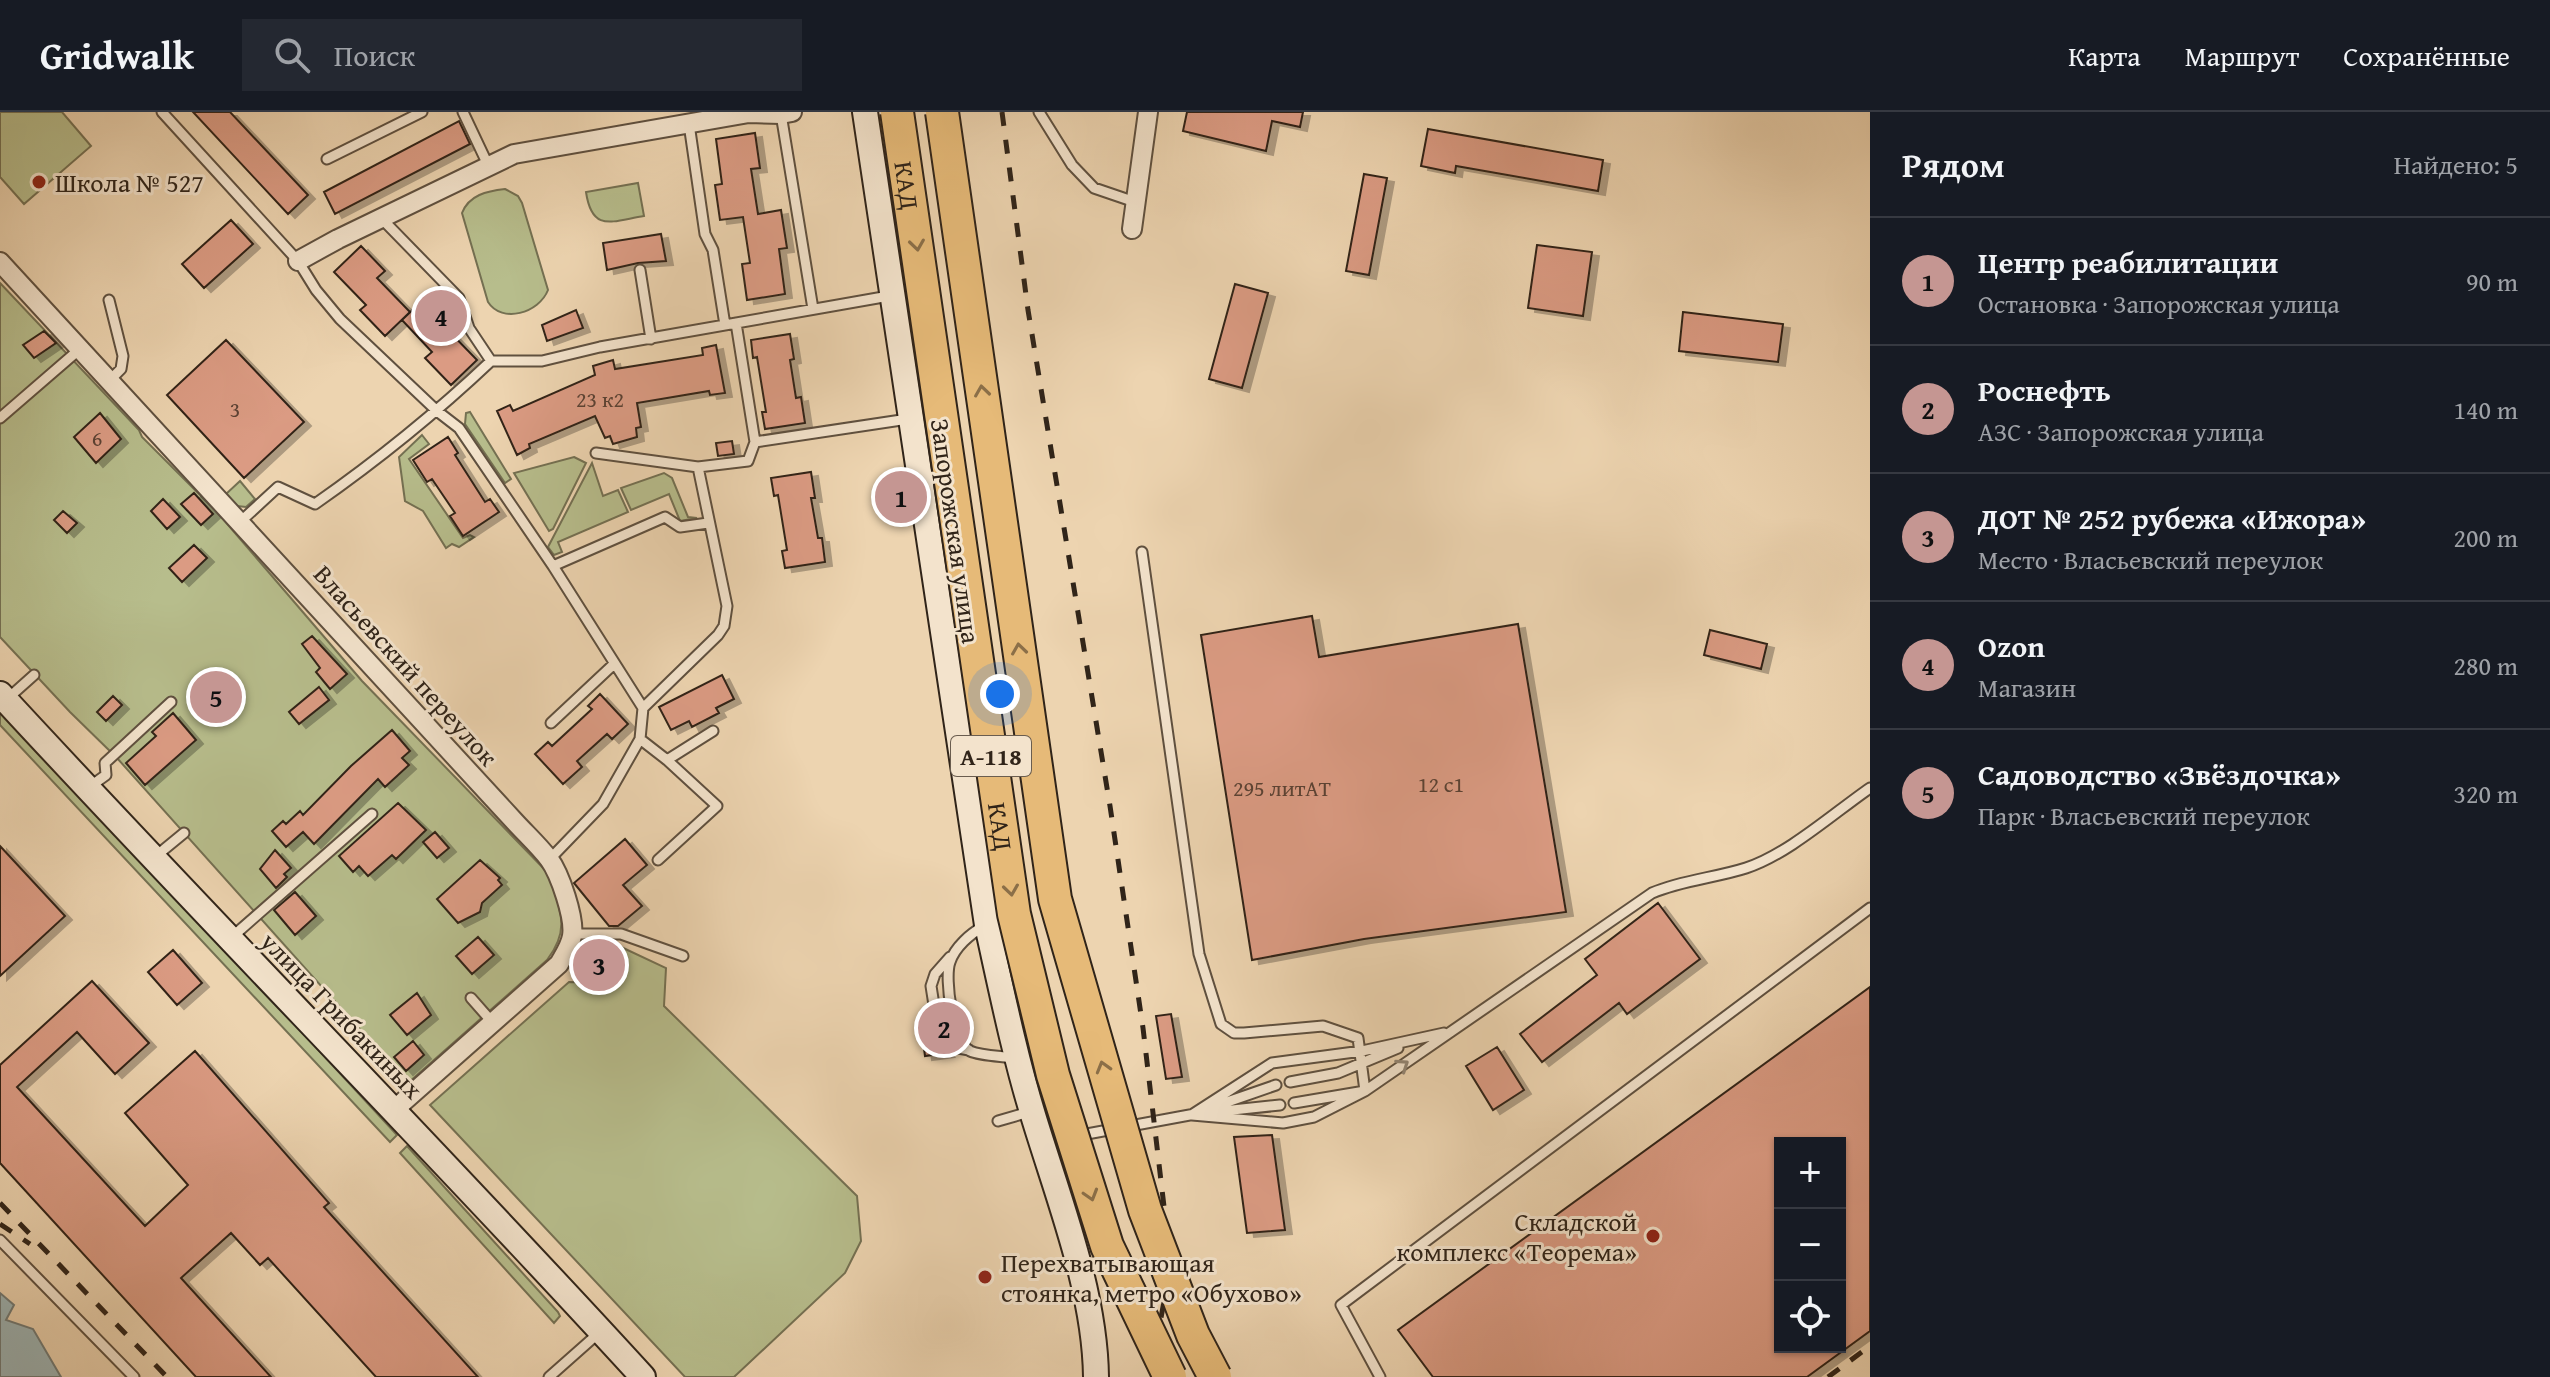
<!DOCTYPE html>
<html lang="ru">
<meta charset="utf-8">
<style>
:root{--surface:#171b24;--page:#242831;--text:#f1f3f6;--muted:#9ea1a6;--line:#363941;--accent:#c59692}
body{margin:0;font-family:"Gentium Book Plus",serif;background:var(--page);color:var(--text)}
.controls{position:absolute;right:24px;bottom:24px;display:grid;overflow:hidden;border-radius:0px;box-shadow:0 2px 6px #0004}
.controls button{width:72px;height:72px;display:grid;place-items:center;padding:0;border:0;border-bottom:2px solid var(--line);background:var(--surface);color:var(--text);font:40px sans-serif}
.you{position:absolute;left:1000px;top:582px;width:28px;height:28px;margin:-20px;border:6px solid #fff;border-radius:50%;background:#1a73e8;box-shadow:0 0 0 12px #1a73e833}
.badge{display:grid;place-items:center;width:52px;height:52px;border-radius:50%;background:var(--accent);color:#111;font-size:26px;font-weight:700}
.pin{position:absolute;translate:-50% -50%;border:4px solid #fff;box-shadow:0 2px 8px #0006}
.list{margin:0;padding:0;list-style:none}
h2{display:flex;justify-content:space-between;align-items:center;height:104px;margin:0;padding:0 32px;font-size:34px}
h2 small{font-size:26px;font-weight:400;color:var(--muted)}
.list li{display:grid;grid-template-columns:52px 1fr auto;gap:24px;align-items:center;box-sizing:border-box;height:128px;padding:0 32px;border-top:2px solid var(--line)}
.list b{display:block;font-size:30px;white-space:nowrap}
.list p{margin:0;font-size:26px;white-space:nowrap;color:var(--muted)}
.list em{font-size:26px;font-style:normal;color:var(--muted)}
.icon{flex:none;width:44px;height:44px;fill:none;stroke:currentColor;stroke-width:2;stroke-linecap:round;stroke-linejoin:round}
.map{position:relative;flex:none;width:1870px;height:1265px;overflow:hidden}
header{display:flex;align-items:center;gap:48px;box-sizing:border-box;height:112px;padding:0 40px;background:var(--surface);border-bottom:2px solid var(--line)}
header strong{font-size:38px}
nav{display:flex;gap:44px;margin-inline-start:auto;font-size:28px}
.search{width:560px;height:72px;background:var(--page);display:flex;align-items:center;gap:20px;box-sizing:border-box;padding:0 28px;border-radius:0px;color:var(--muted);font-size:30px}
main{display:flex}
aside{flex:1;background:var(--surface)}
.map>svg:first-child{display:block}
</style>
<header>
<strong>Gridwalk</strong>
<div class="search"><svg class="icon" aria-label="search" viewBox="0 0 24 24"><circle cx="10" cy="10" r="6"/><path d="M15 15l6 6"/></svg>Поиск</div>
<nav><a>Карта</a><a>Маршрут</a><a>Сохранённые</a></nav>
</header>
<main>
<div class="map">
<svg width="1870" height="1265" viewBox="0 0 1870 1265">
<defs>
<filter id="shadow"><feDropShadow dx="7" dy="4" stdDeviation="0" flood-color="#0004"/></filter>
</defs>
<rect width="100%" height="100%" fill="#edd4b0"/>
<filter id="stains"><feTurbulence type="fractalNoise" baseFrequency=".0025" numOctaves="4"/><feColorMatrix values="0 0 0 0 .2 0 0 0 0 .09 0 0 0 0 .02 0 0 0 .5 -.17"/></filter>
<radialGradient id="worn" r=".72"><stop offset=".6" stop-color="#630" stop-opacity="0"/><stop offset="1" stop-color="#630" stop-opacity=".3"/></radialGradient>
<path fill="#b7bd8c" stroke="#747052" stroke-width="2" d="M0 0H62L91 34 24 92 0 65Z
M638 71 644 104C612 109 592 121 586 80Z
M505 77 518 84 522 91 548 178C539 201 502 212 488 190L462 101C469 83 487 79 505 77Z
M0 171 139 318 142 325 217 400 362 569 548 761C559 796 572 816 547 848L408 971 117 646 70 600 0 525Z
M470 300 511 367 505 371 465 312 466 301Z
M422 323 429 332 409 347 463 426 470 423 474 425 459 435 452 432 446 436 423 399 405 389 399 345Z
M574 345 586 351 553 417 549 419 514 361Z
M592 351 603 384 618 378 628 400 558 430 562 440 554 443 548 435Z
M664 361 672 366 688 405 697 406 680 409 669 382 631 398 621 376Z
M240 369 255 387 246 395 237 394 226 382Z
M0 594 397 1023 390 1030 0 613Z
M619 834 666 856 664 894 857 1084 861 1129 845 1161 734 1265H685L430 993 569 870 597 871 620 854Z
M407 1034 558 1200 560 1204 554 1211 400 1041Z"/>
<path fill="#9db5b6" stroke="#717b77" stroke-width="2" d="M0 1181 14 1193 6 1208 33 1217 61 1265H0Z"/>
<path fill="#db9b83" stroke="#302419" stroke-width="2" fill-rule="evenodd" filter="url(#shadow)" d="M193 0H230L308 83 288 102Z
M1187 0H1303L1300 15 1272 9 1266 39 1183 19Z
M459 9 470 32 335 102 324 80Z
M1428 17 1603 48 1598 79 1456 54 1455 61 1421 54Z
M755 21 760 56 751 57 758 102 781 98 787 136 779 137 785 182 747 188 742 152 750 151 743 105 720 108 715 73 722 72 716 27Z
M1364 62 1387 66 1369 163 1346 159Z
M231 108 253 132 204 176 182 152Z
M661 122 666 149 638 151 607 158 603 131Z
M1537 133 1592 140 1583 204 1528 196Z
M361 134 385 159 377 166 410 200 385 224 360 198 366 193 334 160Z
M1235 172 1268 181 1242 276 1209 267Z
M428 183 451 206 443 213 477 248 451 273 425 246 432 240 402 208Z
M576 198 583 216 547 229 542 213Z
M1683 200 1783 212 1778 250 1679 239Z
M44 219 56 231 34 246 23 233Z
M790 222 794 247 790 248 796 286 801 285 805 311 765 317 762 300H766L757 245 753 246 751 228Z
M226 228 304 310 244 366 167 283Z
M716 233 725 281 710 283 709 279 637 291 641 315 636 316 637 325 613 332 610 324 605 326 595 304 529 332 530 336 517 343 497 299 510 293 513 299 595 263 593 254 613 248 615 257 703 243 702 236Z
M100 301 121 327 96 351 74 325Z
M448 325 458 341 455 343 485 390 490 387 499 400 463 424 450 404 455 401 432 367 427 370 413 348Z
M732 329 734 342 718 344 716 331Z
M811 360 815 386H811L818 426H822L825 450 785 456 782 439 787 438 778 383 774 384 771 366Z
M194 381 213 402 201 413 181 392Z
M163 387 180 405 167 417 151 399Z
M63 399 77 411 67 421 54 408Z
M194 433 207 446 182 470 169 456Z
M1312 504 1319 545 1518 512 1566 800 1364 827 1252 848 1201 523Z
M1710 518 1767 532 1761 557 1704 543Z
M312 524 347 562 330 577 316 560 320 556 302 532Z
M722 563 734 587 716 596 719 601 692 615 689 609 671 618 659 595Z
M319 575 329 588 299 612 289 600Z
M600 582 628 612 612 627 607 622 577 649 582 655 563 672 535 642 548 630 552 634 592 597 588 594Z
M113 584 122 593 106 609 97 600Z
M173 601 196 628 145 673 126 651 156 624 152 620Z
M392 618 410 639 402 646 409 653 385 675 378 667 314 732 303 720 286 735 272 719 283 709 286 712 300 699 303 703 351 654Z
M398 691 426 718 396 747 392 743 368 764 359 754 353 760 339 744Z
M435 720 449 736 437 746 423 730Z
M625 727 647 753 623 773 642 794 618 814H609L574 771Z
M0 734 65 804 0 864Z
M275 738 291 756 284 762 287 765 276 776 260 757Z
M480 748 500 766 498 768 502 773 482 791 480 800 458 811 437 787Z
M295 780 316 804 295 823 274 798Z
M1658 791 1700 847 1627 902 1619 891 1542 950 1520 922 1597 863 1585 847Z
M478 825 494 843 472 862 456 844Z
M173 838 202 871 177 893 148 860Z
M92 869 149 931 115 962 77 920 17 975 145 1114 188 1073 125 1001 195 939 329 1091 324 1095 478 1265H376L268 1146 260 1153 231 1121 181 1166 271 1265H196L0 1051V953Z
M1870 875V1219L1807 1265H1433L1398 1218ZM1780 1031H1840V1235H1780Z
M417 881 431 903 407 923 390 903Z
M1171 902 1182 965 1166 967 1156 904Z
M928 904 932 927 947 941 925 944 920 906Z
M413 929 424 943 406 959 394 945Z
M1497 935 1524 978 1493 998 1466 954Z
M1272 1023 1285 1118 1247 1121 1234 1025Z"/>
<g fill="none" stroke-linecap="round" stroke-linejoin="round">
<defs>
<path id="lane" d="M162 0 298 149 316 178 340 207 437 299 459 316 553 454 643 596 640 627 603 692 549 748
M463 0 489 55
M1039 0 1072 53 1094 76 1135 90
M781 2 813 197
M689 12 705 122 713 138 725 213
M327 47 422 0
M640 158 651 227
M109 188 123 244 121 257 110 268
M491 249H542L600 235 889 184
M0 306 81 236
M755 330 908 307
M596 341 698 355
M240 410 278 375 315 392C378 348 436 301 491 249L469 216 459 186 382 107
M1142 440 1199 842 1221 912 1234 921H1244L1323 914 1358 926 1365 979 1294 991
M553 454 665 405 680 415 708 411
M6 588 34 563
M643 596 718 523 724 514 727 494 698 355 748 349 755 330 736 211
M551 611 614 552
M640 627 667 648 713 619
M88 676 106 663 105 651 171 590
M156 744 184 721
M658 748 717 694 667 648
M984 814C970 822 955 835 950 850 944 866 953 930 970 939 981 944 1001 944 1014 946
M572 822H621L683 844
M232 825 372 702
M950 845 935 862 931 874 939 925 948 934 969 938
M471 886 493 911
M1290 970 1338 961 1398 936
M1207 997 1276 973
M1214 1000 1280 993
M1193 1002 1272 951 1362 939 1444 921
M1192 1003 1283 1011 1314 1005 1365 979 1652 781C1682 768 1715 766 1746 756 1787 743 1835 700 1870 676
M998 1009 1029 1000
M1076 1024 1195 1002
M0 1128 134 1265
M549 1265 601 1219
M1380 1265 1341 1193 1870 796"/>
<path id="street" d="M1132 117 1148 0
M298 149 338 127 514 42 749 1 781 2 792 0
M0 150 515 710C526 722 539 734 549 747 560 762 575 806 572 824 570 835 564 843 559 852L395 997"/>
<path id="secondary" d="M865 0 987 813C1001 876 1014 941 1033 1003 1058 1086 1095 1178 1096 1265
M0 582C212 812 432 1034 643 1265"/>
</defs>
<use href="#lane" stroke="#5f503f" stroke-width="13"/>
<use href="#street" stroke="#5f503f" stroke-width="22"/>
<use href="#secondary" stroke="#302419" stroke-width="28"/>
<use href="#lane" stroke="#f3e3cc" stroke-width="9"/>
<use href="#street" stroke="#f3e3cc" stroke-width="18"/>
<use href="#secondary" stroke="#f3e3cc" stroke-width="24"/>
<path stroke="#302419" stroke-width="5" stroke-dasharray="14 14" stroke-linecap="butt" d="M1002 0 1028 198 1110 694 1143 916 1165 1103V1184L1150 1265
M0 1091 167 1265
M0 1112 30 1132
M1828 1265 1870 1234"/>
<defs>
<g id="highway-bridge">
<path id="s1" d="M897 0 1014 802 1053 963 1107 1134 1170 1265"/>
<path d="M942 0 1055 787 1145 1098 1193 1223 1215 1265"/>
</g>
</defs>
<use href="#highway-bridge" stroke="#302419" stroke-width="36" stroke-linecap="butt"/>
<use href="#highway-bridge" stroke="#e6ba78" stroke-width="32"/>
</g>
<defs><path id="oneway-chevron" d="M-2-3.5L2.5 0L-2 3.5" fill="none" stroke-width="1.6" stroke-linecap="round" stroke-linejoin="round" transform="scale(2)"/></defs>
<g stroke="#8b6f48">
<use href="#oneway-chevron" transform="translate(917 133) rotate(82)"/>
<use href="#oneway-chevron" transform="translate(982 279) rotate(-98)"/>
<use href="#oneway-chevron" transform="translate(1019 537) rotate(-98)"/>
<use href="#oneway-chevron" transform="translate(1011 778) rotate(82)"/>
<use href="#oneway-chevron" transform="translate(1103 955) rotate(-106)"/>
<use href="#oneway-chevron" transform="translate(1091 1083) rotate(73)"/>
</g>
<use stroke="#928472" href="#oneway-chevron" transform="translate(1403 953) rotate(-34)"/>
<g fill="#8f2418" stroke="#f3e3cc" stroke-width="3">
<circle cx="39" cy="70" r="8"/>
<circle cx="1653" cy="1124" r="8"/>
<circle cx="985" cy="1165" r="8"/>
</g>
<g text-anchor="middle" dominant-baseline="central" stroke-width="6" stroke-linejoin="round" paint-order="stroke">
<g font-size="22" fill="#5b4234">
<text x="600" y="287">23 к2</text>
<text x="235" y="297">3</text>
<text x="97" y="326">6</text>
<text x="1441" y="672">12 с1</text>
<text x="1282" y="676">295 литАТ</text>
</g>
<rect fill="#f3e3cc" stroke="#6a5d4f" stroke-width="2" x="951" y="624" width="80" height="40" rx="6"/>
<g font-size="24" font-weight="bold" fill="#302419">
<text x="991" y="644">А-118</text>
</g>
<g font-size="26" fill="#302419" stroke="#f3e3cc" text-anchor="start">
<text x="55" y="70">Школа № 527</text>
<text x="1637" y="1109" text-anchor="end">Складской<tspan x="1637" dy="30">комплекс «Теорема»</tspan></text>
<text x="1001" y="1150">Перехватывающая<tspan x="1001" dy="30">стоянка, метро «Обухово»</tspan></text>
</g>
<g font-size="26" fill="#302419" stroke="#f3e3cc">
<text stroke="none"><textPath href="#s1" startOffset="74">КАД</textPath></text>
<text transform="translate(956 419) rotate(82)">Запорожская улица</text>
<text transform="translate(406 553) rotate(48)">Власьевский переулок</text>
<text stroke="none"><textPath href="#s1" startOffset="722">КАД</textPath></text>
<text transform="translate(342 903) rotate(46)">улица Грибакиных</text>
</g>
</g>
<rect width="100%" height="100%" filter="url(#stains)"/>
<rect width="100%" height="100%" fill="url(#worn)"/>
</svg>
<div class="controls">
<button>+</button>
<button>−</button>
<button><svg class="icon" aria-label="locate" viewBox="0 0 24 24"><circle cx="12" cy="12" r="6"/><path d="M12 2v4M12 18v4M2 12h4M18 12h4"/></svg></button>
</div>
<div class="you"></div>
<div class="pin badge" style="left:901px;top:385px">1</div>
<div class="pin badge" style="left:944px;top:916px">2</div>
<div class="pin badge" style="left:599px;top:853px">3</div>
<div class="pin badge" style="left:441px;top:204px">4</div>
<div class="pin badge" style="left:216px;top:585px">5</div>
</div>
<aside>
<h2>Рядом<small>Найдено: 5</small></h2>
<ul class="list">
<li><span class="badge">1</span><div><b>Центр реабилитации</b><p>Остановка · Запорожская улица</p></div><em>90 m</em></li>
<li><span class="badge">2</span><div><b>Роснефть</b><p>АЗС · Запорожская улица</p></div><em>140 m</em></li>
<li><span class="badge">3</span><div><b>ДОТ № 252 рубежа «Ижора»</b><p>Место · Власьевский переулок</p></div><em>200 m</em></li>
<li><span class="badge">4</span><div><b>Ozon</b><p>Магазин</p></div><em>280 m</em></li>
<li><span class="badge">5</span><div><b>Садоводство «Звёздочка»</b><p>Парк · Власьевский переулок</p></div><em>320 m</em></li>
</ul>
</aside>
</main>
